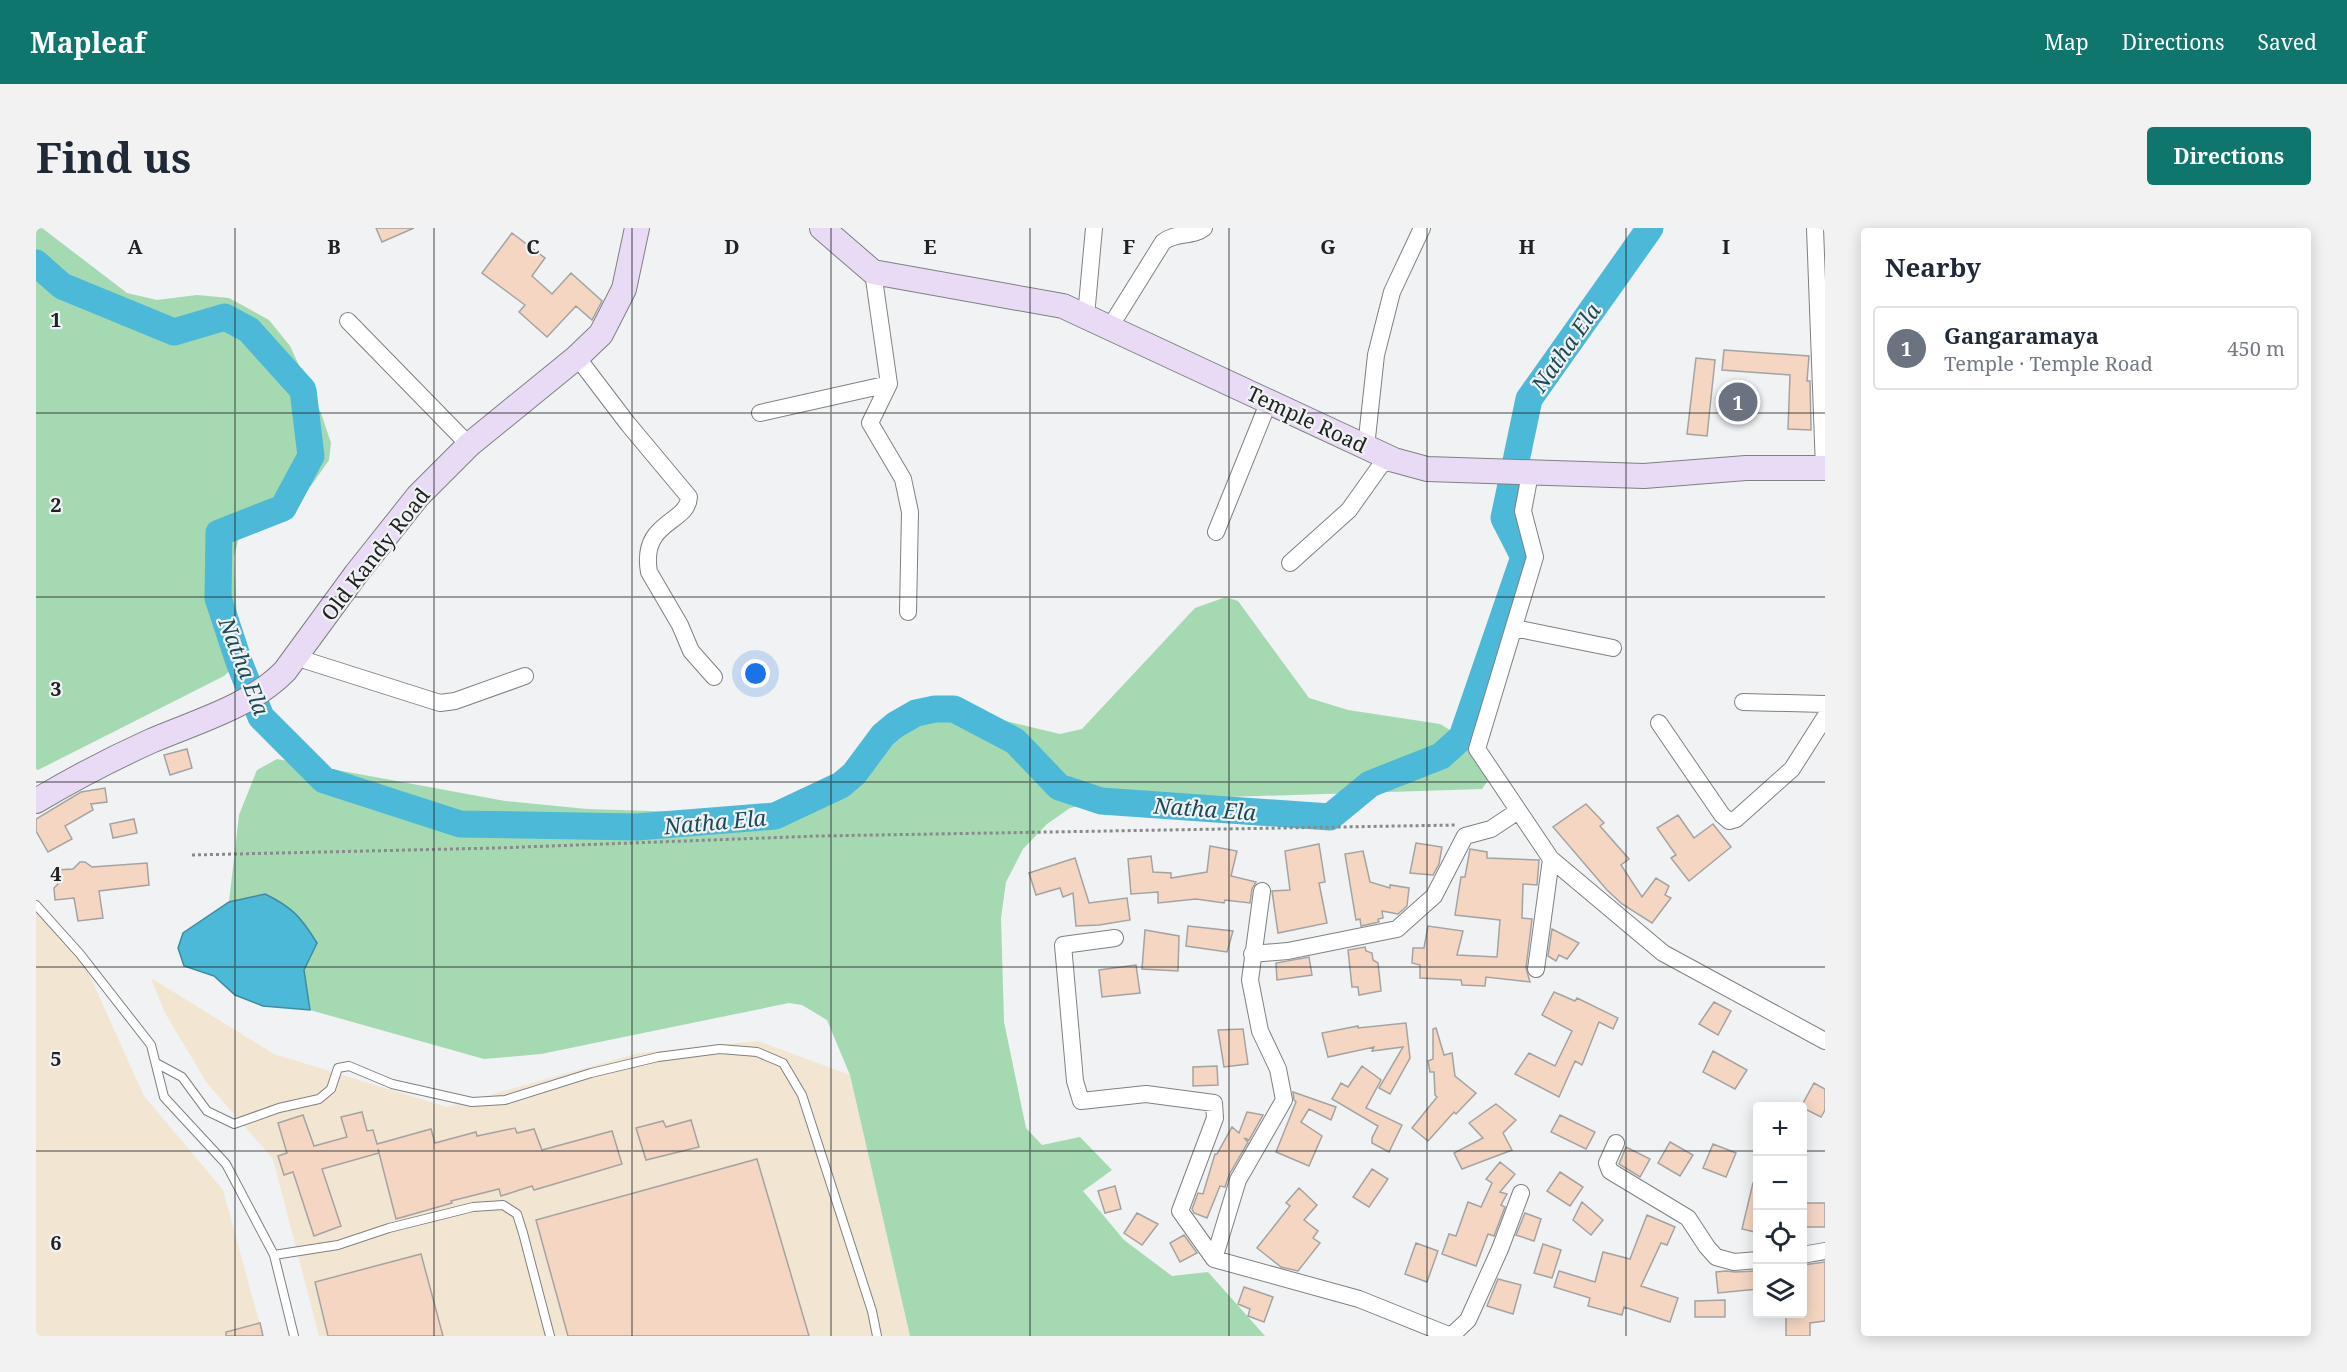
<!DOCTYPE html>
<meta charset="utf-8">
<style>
:root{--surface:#fff;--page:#f2f2f3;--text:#1f2937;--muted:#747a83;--line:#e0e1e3;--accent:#0f766e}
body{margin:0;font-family:"Noto Serif",serif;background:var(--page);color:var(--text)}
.controls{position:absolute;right:18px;bottom:18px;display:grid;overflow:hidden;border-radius:6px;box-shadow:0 3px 15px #0003}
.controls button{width:54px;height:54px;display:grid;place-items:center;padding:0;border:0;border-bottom:2px solid var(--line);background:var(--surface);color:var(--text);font:30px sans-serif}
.you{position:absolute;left:720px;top:446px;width:21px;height:21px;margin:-15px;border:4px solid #fff;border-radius:50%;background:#1a73e8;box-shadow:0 0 0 9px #1a73e833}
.badge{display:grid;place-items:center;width:39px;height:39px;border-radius:50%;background:var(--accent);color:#fff;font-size:20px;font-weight:700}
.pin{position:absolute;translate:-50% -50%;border:3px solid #fff;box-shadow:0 2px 6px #0006}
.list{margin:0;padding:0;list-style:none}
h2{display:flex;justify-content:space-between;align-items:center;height:78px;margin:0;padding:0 24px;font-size:26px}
h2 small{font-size:20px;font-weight:400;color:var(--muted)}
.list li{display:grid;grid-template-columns:39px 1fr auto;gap:18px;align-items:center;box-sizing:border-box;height:84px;margin:0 12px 12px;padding:0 12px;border:2px solid var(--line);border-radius:6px}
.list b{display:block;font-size:22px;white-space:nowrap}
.list p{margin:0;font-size:20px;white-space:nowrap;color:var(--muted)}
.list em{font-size:20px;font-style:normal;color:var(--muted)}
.icon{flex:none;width:33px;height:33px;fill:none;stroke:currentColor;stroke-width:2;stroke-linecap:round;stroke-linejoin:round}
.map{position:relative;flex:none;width:1789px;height:1108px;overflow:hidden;border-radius:6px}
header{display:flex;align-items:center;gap:36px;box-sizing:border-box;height:84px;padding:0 30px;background:var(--accent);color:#fff}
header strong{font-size:28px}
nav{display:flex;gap:33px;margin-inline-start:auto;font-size:21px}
.intro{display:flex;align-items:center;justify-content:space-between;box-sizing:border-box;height:144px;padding:0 36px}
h1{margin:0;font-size:42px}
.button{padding:15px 27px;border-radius:6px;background:var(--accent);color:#fff;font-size:21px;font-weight:700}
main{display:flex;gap:36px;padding:0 36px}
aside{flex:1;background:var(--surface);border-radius:6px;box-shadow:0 3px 15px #0003}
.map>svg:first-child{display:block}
</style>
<header>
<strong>Mapleaf</strong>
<nav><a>Map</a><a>Directions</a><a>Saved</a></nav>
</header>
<div class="intro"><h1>Find us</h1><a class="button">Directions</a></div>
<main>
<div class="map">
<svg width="1789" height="1108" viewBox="0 0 1789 1108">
<rect width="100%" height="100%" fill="#f0f2f3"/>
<path fill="#f2e6d2" d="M0 677 44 726 108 868 187 962 227 1108H0Z
M115 750 238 826 411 879 603 825 722 813 814 847 874 1108H283L237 931 171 855 129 785Z"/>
<path fill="#a4d9b1" d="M0 0H6L91 65 121 72 161 67 193 70 233 92 254 118 285 185 295 215 293 232 275 258 228 279 206 297 198 329 203 434 188 448 2 542 0 541Z
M1190 369 1202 373 1273 470 1312 482 1404 496 1426 509 1454 539 1455 548 1446 561 1065 573 1034 580 1011 596 987 621 970 654 965 690 968 794 990 900 1006 917 1044 909 1076 942 1047 963 1088 1012 1136 1048 1172 1044 1229 1108H874L814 847 791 792 766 777 753 775 505 826 448 831 274 782 268 742 281 715 229 666 193 674 203 587 221 542 241 531 469 573 551 581 646 584 714 581 754 575 805 557 818 546 847 507 859 497 880 485 899 481H918L1024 506 1046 501 1159 380Z"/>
<path fill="#4bb9d7" stroke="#3e8ca1" stroke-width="1.5" d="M229 666C256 679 265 689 281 715L268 742 274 782 227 778 199 767 178 748 148 738 142 720 147 705 193 674Z"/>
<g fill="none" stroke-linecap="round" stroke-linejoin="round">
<path stroke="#4bb9d7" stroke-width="27" d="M0 35 26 58 138 104 189 89 213 102 267 162 275 228 247 280 183 305 182 370 203 434 225 489 288 552 424 596 601 599 739 588 805 557 818 546 847 507 859 497 880 485 899 481H918L979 513 1023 559 1065 573 1294 589 1334 556 1405 528 1426 509 1488 329 1468 290 1493 171 1614 0"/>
</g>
<path fill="#f5d6c3" stroke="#a5a3a2" stroke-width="1.5" d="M340 0H378L346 14Z
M476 5 509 30 496 48 516 66 535 45 566 73 556 92 540 78 511 109 483 84 489 77 446 45Z
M1688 122 1773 128 1771 153H1774L1775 202 1752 201 1754 147 1686 142Z
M1660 130 1679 132 1671 208 1651 206Z
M151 521 156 540 134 547 128 527Z
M69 560 71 574 55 576 57 582 29 598 36 611 12 624 0 603V591L45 564Z
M1550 576 1568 595 1564 598 1593 631 1585 637 1606 669 1620 650 1633 658 1629 667 1635 670 1616 695 1586 676 1571 662 1517 599Z
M1642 587 1658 610 1677 596 1695 619 1653 653 1635 630 1640 627 1621 600Z
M98 591 101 605 77 610 74 596Z
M1380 615 1406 619 1403 636 1397 647 1374 645Z
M1283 616 1289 654 1283 655 1291 695 1242 705 1236 663 1254 662 1249 623Z
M1174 618 1201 623 1195 648 1220 654 1216 661 1214 675 1189 672 1188 675 1160 671 1122 675V664L1095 666 1092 631 1115 628 1117 644 1135 645V650L1171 644Z
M1434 621 1451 624V630L1503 632 1501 657 1487 656 1486 690 1496 691 1490 740 1494 754 1450 749 1449 758 1426 757 1425 752 1384 750V737L1376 735 1377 720H1388L1392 698 1427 703 1421 727 1461 729 1464 692 1419 687 1425 649H1429Z
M1327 623 1334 654 1354 660V657L1373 660 1371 678 1362 686 1346 683 1347 690 1342 691 1343 694 1325 698 1324 691 1320 692 1309 626Z
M1039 630 1053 675 1091 670 1094 692 1063 697 1040 698 1037 665 1027 669 1024 660 1000 667 993 645Z
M44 634H49L56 639 111 635 113 657 63 663 67 690 42 693 38 670 19 672 18 660 22 656 20 642 37 641Z
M1152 698 1197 703 1191 724 1150 718Z
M1516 701 1543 715 1531 731 1523 727 1520 733 1512 728Z
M1109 702 1143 708 1142 743 1106 741Z
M1329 719 1330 723 1336 725 1337 732 1342 735 1345 763 1323 767 1322 759H1316L1312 722Z
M1273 729 1276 747 1241 752 1240 735Z
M1100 737 1104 765 1066 769 1063 742Z
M1518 764 1539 773 1541 770 1582 790 1577 801 1563 794 1546 837 1539 833 1523 869 1479 846 1493 825 1519 838 1536 803 1506 787Z
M1678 774 1695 783 1682 807 1663 796Z
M1370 795 1374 830 1354 866 1343 860 1367 819 1336 823 1338 819 1292 829 1286 805 1322 798V800Z
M1400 800 1408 827 1416 825 1419 848 1440 865 1420 886 1418 884 1392 913 1376 900 1401 869 1399 867 1398 844H1394L1392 833 1397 831V801Z
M1207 801 1212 836 1188 839 1182 802Z
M1677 823 1711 842 1699 861 1667 844Z
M1181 838 1182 857 1157 858V839Z
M1326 838 1345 852 1330 880 1366 897 1353 924 1336 915V910L1342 898 1296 871 1305 855 1312 859Z
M1778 855 1789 861V882L1785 889 1765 879Z
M1257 864 1300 879 1295 892 1273 881 1265 894 1286 908 1273 938 1240 924 1260 874 1258 872Z
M1460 876 1480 892 1467 905 1476 922 1426 941 1418 925 1447 910 1433 895Z
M326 884 331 903 337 902 341 916 395 901 399 915 440 904 441 908 479 900 481 905 498 901 506 922 576 903 586 936 498 962 496 958 465 968 463 961 415 973 416 975 360 991 342 921 343 925 286 941 305 998 278 1008 257 944 248 947 242 928 251 925 242 895 267 887 278 918 311 909 305 889Z
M1211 884 1227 887 1213 912 1208 910 1212 914 1193 947 1189 959 1184 958 1171 990 1158 985 1156 981 1162 965 1167 966 1179 926H1181L1196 899 1203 905Z
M1524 887 1559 904 1550 921 1515 904Z
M655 892 663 919 610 932 600 900 627 893 630 899Z
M1634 914 1657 927 1644 948 1622 935Z
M1677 916 1700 925 1690 949 1667 940Z
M1590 919 1614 931 1604 949 1583 936Z
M721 931 773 1108H532L500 992Z
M1464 934 1479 946 1464 964 1471 966 1465 977 1469 979 1458 1008 1452 1006 1440 1038 1406 1026 1413 1006 1420 1008 1432 974 1445 979 1456 955 1450 951Z
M1336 941 1352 951 1333 979 1317 969Z
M1524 944 1547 959 1534 978 1511 963Z
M1717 955 1722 956V993L1719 1004 1706 1001Z
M1079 958 1085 981 1069 985 1062 963Z
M1263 960 1281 977 1268 992 1282 1003 1277 1010 1284 1015 1262 1043 1245 1039 1221 1020 1254 978 1250 975Z
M1546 974 1567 992 1555 1007 1537 992Z
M1767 975H1789V999H1767Z
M1101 985 1122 996 1106 1017 1088 1005Z
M1489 985 1505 991 1498 1013 1480 1007Z
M1611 987 1639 999 1631 1017 1625 1015 1605 1058 1642 1070 1634 1094 1588 1079 1586 1087 1552 1078 1554 1070 1518 1059 1523 1043 1559 1054 1567 1024 1594 1031Z
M1148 1007 1161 1025 1144 1034 1134 1015Z
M1380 1015 1402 1023 1391 1054 1369 1046Z
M1507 1016 1525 1022 1516 1050 1498 1045Z
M385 1026 407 1108H292L279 1054Z
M1789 1034V1093L1774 1095V1108H1750V1086H1767V1037Z
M1690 1043 1699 1044 1722 1043V1061L1682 1065 1680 1044Z
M1462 1051 1485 1057 1477 1086 1451 1078Z
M1208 1059 1237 1069 1228 1094 1212 1088 1214 1081 1202 1076Z
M1689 1072V1089H1659V1073Z
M224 1095 227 1108H190V1104Z"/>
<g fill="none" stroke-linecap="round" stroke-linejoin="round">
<defs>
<path id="lane" d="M0 677 44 726 115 817 128 869 190 936 238 1027 258 1108
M120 835 146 849 171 883 198 896 243 880 283 871 295 861 302 840 313 838 356 856 436 874 469 872 555 845 622 829 684 821 721 824 747 835 766 867 836 1083 841 1108
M238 1027 302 1017 353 1000 437 979 467 977 481 986 487 1005 514 1108"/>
<path id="street" d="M1779 0 1788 240
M837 44 853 156 834 195 867 251 874 284 872 384
M1050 88 1058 0
M312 93 433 217
M1074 99 1127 14C1139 4 1157 9 1168 0
M541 129 592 196 653 269C652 296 604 292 613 344L644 397 655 423 678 449
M724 185 853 156
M1330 219 1340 127 1356 64 1386 0
M1494 246 1487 283 1499 329 1441 521 1515 631 1500 741
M1180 304 1233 173
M1254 335 1313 282 1345 237 1358 232
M1478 400 1577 420
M259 429 404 475 419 473 489 448
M1707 474 1789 476
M1623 495 1686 587 1693 593 1700 591 1756 541 1789 489
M1515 631 1627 725 1789 813
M1079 710 1027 717 1039 853 1045 873 1110 866 1178 875 1179 890 1144 983 1178 1031 1323 1071 1415 1108
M1216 726 1252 723 1361 701 1398 668 1429 608 1455 601 1482 583
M1580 915 1571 935 1574 943 1652 990 1671 1019 1680 1029 1698 1034 1722 1032
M1766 1027 1789 1023
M1178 1031 1202 952 1248 872 1242 841 1224 803 1214 752 1226 663
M1415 1108 1432 1092 1464 1021 1485 965"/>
<path id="secondary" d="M786 0 837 44 1027 78 1358 232 1391 241 1608 248 1710 240H1789
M0 573C37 551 75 531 115 513 159 494 214 479 249 443L320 346 382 268 433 217 541 129 565 106 588 61 601 0"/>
</defs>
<use href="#lane" stroke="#7f8082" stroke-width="10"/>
<use href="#street" stroke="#7f8082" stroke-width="18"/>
<use href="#secondary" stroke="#7f8082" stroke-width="26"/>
<path stroke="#898a8b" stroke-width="3" stroke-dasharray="3 3" stroke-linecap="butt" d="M156 627 461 620 782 608 1420 597"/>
<use href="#lane" stroke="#fff" stroke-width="8"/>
<use href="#street" stroke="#fff" stroke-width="16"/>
<use href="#secondary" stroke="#e9daf5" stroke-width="24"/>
</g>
<path fill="none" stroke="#212222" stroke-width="1.5" stroke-opacity="0.55" d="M199 0V1108M398 0V1108M596 0V1108M795 0V1108M994 0V1108M1193 0V1108M1391 0V1108M1590 0V1108M0 185H1789M0 369H1789M0 554H1789M0 739H1789M0 923H1722M1766 923H1789"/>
<g text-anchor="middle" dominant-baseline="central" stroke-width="4.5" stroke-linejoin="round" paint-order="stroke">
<g font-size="21" fill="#212222" stroke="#f0f2f3">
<text transform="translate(1271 191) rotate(25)">Temple Road</text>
<text transform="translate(339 326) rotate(-52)">Old Kandy Road</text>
</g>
<g font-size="22" font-style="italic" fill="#1c4b58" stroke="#f0f2f3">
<text transform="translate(1529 119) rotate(-55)">Natha Ela</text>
<text transform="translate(209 438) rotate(69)">Natha Ela</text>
<text transform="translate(1169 580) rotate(4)">Natha Ela</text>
<text transform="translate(679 593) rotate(-5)">Natha Ela</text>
</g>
</g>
<g font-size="20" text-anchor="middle" font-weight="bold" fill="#212222" stroke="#f0f2f3" stroke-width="4.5" stroke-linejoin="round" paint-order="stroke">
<text x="99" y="26">A</text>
<text x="298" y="26">B</text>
<text x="497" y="26">C</text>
<text x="696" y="26">D</text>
<text x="894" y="26">E</text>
<text x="1093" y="26">F</text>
<text x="1292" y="26">G</text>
<text x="1491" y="26">H</text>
<text x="1690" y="26">I</text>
<text x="20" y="99">1</text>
<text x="20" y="284">2</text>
<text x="20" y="468">3</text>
<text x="20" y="653">4</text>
<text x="20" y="838">5</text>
<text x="20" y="1022">6</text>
</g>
</svg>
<div class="controls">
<button>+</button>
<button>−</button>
<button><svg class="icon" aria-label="locate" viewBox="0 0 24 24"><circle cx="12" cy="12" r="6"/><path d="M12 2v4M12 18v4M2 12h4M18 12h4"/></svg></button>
<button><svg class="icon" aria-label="layers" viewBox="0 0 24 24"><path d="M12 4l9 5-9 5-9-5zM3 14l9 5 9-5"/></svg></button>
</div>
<div class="you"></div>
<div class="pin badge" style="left:1702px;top:174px;background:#6b7280">1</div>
</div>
<aside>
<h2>Nearby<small></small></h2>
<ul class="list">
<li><span class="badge" style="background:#6b7280">1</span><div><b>Gangaramaya</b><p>Temple · Temple Road</p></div><em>450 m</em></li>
</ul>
</aside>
</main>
